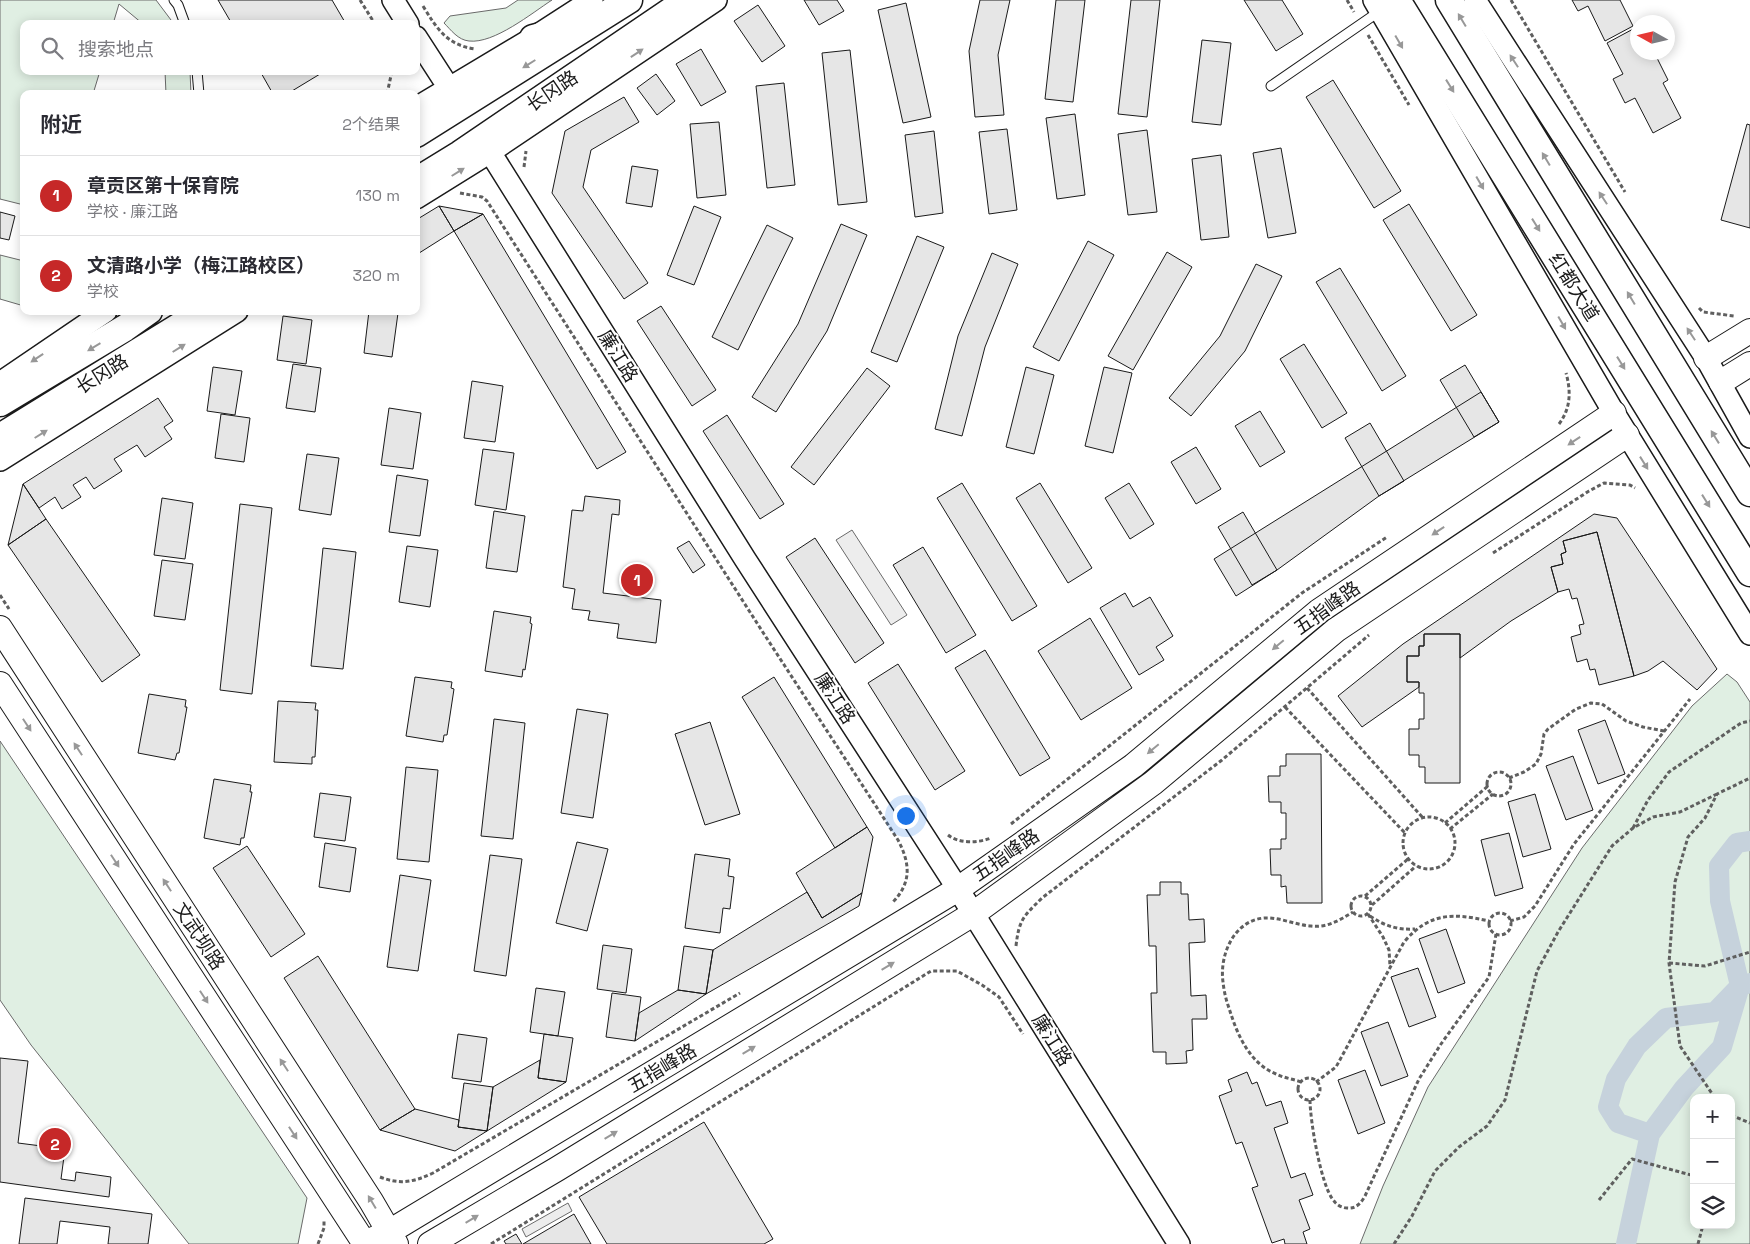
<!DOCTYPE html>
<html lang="zh">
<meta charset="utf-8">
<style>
:root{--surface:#fff;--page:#f2f2f3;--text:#2b2b33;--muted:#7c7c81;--line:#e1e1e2;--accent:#c62828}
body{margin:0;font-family:"Space Grotesk","Noto Sans SC",sans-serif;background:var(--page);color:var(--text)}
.controls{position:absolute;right:15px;bottom:15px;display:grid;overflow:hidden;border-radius:10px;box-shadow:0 2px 12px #0003}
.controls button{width:45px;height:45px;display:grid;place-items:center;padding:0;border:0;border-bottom:1px solid var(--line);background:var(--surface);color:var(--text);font:25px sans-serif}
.compass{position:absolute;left:1630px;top:15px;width:45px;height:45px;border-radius:50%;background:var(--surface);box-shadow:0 2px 12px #0003;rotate:278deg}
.you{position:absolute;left:905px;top:815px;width:18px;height:18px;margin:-12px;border:4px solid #fff;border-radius:50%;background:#1a73e8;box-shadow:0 0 0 8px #1a73e833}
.badge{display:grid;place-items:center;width:32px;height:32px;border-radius:50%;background:var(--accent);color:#fff;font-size:16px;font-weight:700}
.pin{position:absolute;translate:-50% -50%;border:2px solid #fff;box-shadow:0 1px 5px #0006}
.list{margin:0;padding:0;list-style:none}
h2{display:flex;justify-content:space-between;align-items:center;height:65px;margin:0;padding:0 20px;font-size:21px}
h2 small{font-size:16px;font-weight:400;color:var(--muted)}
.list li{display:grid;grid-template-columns:32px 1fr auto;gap:15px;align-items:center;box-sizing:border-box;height:80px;padding:0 20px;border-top:1px solid var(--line)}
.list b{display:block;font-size:19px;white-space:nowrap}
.list p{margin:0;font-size:16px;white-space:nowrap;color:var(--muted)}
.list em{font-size:16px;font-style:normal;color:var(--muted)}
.icon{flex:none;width:28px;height:28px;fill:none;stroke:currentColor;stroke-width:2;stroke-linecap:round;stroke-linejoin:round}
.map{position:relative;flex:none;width:1750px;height:1244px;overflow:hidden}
.search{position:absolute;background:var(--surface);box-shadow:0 2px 12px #0003;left:20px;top:20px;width:400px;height:55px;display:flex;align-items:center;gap:12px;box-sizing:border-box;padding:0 18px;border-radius:10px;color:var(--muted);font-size:19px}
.panel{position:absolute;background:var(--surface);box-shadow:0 2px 12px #0003;left:20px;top:90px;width:400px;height:225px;border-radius:10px}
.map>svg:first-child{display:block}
</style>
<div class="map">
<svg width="1750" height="1244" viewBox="0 0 1750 1244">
<rect width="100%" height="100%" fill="#fff"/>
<path fill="#e0efe3" stroke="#6a6a6a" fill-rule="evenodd" d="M0 0H156L174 24H143L119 4 113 24H24V71H100L93 94H24V205L0 199Z
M518 0H552C532 13 494 44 469 41 458 40 451 30 444 23L450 16 506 8Z
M165 71H190L191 94H166Z
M0 255 24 261V306L0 299Z
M1727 674 1737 682 1750 702V1244H1360L1383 1186 1428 1087 1582 848 1692 706ZM1694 1098H1731V1225H1694Z
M0 741 307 1198 298 1244H189L31 1045 0 1000Z"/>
<path fill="#ededed" stroke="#6a6a6a" d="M852 530 907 615 891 625 836 540Z
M568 1203 572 1211 526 1237 522 1229Z"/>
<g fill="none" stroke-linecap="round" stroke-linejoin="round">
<path stroke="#c6d2dc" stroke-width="20" d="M1650 1134 1684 1088 1722 1047 1740 986 1720 901 1719 866 1737 843 1750 841
M1626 1244 1650 1134 1618 1123 1608 1107 1616 1079 1637 1046 1666 1018 1715 1012 1740 986 1750 983"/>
</g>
<path fill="#e6e6e6" stroke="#1a1a1a" d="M218 0H332L346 24H232Z
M804 0H837L844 11 819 25Z
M980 0H1010L998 55 1004 115 975 117 969 51Z
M1056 0H1085L1073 102 1045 99Z
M1131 0H1160L1147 117 1118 114Z
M1244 0H1282L1303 34 1276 51Z
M1572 0H1620L1633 26 1605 41 1588 6 1578 11Z
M906 3 931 117 903 123 878 10Z
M758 5 785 46 762 62 734 21Z
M1635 28 1638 34V52H1647L1651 59 1656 56 1668 80 1663 83 1681 118 1653 133 1635 98 1625 103 1613 79 1623 74 1607 43Z
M1202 40 1231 43 1221 125 1192 122Z
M701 49 726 92 701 106 676 64Z
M850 50 867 202 838 205 822 53Z
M260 71H325L287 94H273Z
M656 74 675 101 657 115 637 88Z
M1333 80 1401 191 1374 208 1306 97Z
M784 83 795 185 767 188 756 86Z
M624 97 639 122 591 150 583 187 648 283 624 299 552 193 565 131Z
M1075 114 1085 195 1057 199 1046 118Z
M719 122 726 195 697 198 690 124Z
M1747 124 1750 125V228L1721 220Z
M1007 129 1017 210 989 214 979 132Z
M1147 130 1157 212 1128 215 1118 134Z
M934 131 943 213 915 217 905 135Z
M1281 148 1296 233 1268 238 1253 153Z
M1221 155 1229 237 1201 240 1192 159Z
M632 166 658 170 652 207 626 203Z
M1409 204 1477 315 1451 331 1383 220Z
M439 206 483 214 454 231Z
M439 206 454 231 416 255V220Z
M694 206 721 217 694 285 667 275Z
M0 212 15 216 9 240 0 238Z
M483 214 626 452 597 469 454 231Z
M841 224 867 235 827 331 776 412 752 397 798 324Z
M767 225 793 238 738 350 712 337Z
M917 236 944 247 897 362 871 352Z
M1088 241 1114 255 1059 361 1033 347Z
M1167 252 1192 267 1133 370 1108 356Z
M992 253 1018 264 985 347 962 436 935 429 958 336Z
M1256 264 1282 276 1245 351 1191 416 1169 398 1220 336Z
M1340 268 1406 376 1382 391 1316 282Z
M661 306 716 390 692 406 637 321Z
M369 311 398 313 392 357 364 353Z
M283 316 312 320 306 364 277 360Z
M1304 344 1347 413 1322 428 1280 359Z
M293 364 321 368 315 412 286 408Z
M1465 365 1499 422 1474 437 1440 380Z
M213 367 242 371 235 415 207 411Z
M1026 367 1054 375 1034 454 1006 447Z
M1104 367 1132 373 1113 453 1085 446Z
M867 368 890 386 814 485 791 467Z
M472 381 503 386 495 442 464 438Z
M1481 392 1499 422 1379 496 1277 570 1236 596 1214 559Z
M158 398 173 421 164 427 172 439 145 457 137 445 114 459 122 471 94 489 86 477 73 485 81 497 62 509 55 497 39 508 23 484Z
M389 408 421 413 413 469 381 465Z
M1260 411 1285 452 1260 467 1235 426Z
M221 414 250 418 244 462 215 458Z
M727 415 784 504 760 519 703 431Z
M1370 423 1404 481 1379 496 1345 438Z
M1196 447 1221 489 1196 504 1171 462Z
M483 449 514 453 506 510 475 505Z
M307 454 339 458 331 515 299 510Z
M397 475 428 480 420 536 389 532Z
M962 483 1037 606 1012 621 937 498Z
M1040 483 1092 568 1068 583 1016 498Z
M1129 483 1154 524 1130 539 1105 498Z
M23 484 46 519 8 545Z
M585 496 620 500 619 515 612 514 603 593 661 600 656 643 617 638 619 624 588 620 590 611 572 609 575 589 563 587 572 510 583 511Z
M162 498 193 503 185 559 154 555Z
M240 504 272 508 252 694 220 690Z
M494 511 525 516 517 572 486 568Z
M1243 512 1277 570 1252 585 1218 527Z
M1594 514 1617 518 1717 669 1697 690 1663 661 1648 671 1634 676 1597 532 1563 541 1566 552 1561 554 1563 564 1551 567 1558 592 1511 621 1460 658V634H1424V646H1419V656H1407V682H1419V687L1362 727 1338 696 1403 644Z
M46 519 140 655 102 682 8 545Z
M1597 532 1634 676 1599 685 1595 669 1590 670 1587 659 1577 662 1571 637 1581 634 1579 625 1584 624 1577 598 1572 599 1569 589 1558 592 1551 567 1563 564 1561 554 1566 552 1563 541Z
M815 538 884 643 855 663 786 557Z
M689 541 705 565 693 573 677 548Z
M407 546 438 550 430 607 399 602Z
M923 547 976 635 946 653 893 565Z
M323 548 356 552 343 669 311 666Z
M162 560 193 564 185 620 154 616Z
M1125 593 1133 607 1150 597 1173 636 1156 647 1164 660 1139 675 1100 608Z
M494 611 531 617 530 623 532 624 525 670 523 669 522 677 485 671Z
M1090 618 1132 688 1081 720 1038 651Z
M1424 634H1460V783H1425V767H1419V755H1409V729H1419V719H1424V693H1419V682H1407V656H1419V646H1424Z
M985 650 1050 758 1020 776 955 668Z
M898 664 965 771 935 790 868 683Z
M415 677 452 682 451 688 454 689 447 735H444L443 742 406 736Z
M774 677 867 827 835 848 742 697Z
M149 694 186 700 185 707H187L179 753H177L175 760 138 753Z
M278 701 316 703 315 710H318L315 757H312V764L274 762Z
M577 709 608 714 593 818 561 813Z
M494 719 525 723 513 839 481 836Z
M1605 720 1625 774 1598 784 1578 730Z
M710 722 740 814 705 825 675 734Z
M1286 754H1321L1322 903H1287L1286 886 1281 887V875H1271L1270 849H1281V839H1286V813H1281V802H1269L1268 776H1280V766H1286Z
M1573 756 1593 810 1566 820 1546 766Z
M406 767 438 770 429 862 397 859Z
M214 779 251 785 250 792H252L244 838H241L240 845 204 838Z
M320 793 351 797 345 841 314 837Z
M1535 794 1551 849 1523 857 1508 802Z
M867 827 873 837 862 893 822 918 796 873Z
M1509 833 1523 888 1495 896 1481 840Z
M577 842 608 849 587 931 556 923Z
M325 843 356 848 350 892 319 887Z
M247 846 305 934 271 957 213 868Z
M695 854 730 859 728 876 734 877 730 909 723 908 720 933 685 928Z
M490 855 522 859 506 976 474 971Z
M400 875 431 880 418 971 387 967Z
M1160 882H1181V894H1188L1189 920 1204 919 1205 942 1189 943 1191 996 1206 995 1207 1019H1192L1193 1050 1186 1051 1187 1063 1166 1064V1052H1153L1151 993H1157L1156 946H1149L1147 895H1160Z
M807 892 822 918 862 893 859 906 706 994 713 950Z
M1446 929 1465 983 1438 993 1419 939Z
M603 945 632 949 626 993 597 989Z
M684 946 713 950 706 994 678 990Z
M318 956 415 1109 380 1130 284 978Z
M1418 968 1436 1017 1409 1027 1391 977Z
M536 988 565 992 558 1036 530 1032Z
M678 990 706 994 635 1041 639 1013Z
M612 993 641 997 635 1041 606 1037Z
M1388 1022 1408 1076 1381 1086 1361 1032Z
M458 1034 487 1038 481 1082 452 1078Z
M544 1034 573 1038 566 1082 538 1078Z
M0 1058 28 1061 18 1143 65 1149 61 1179 75 1181 76 1172 111 1177 109 1197 0 1182Z
M540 1060 538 1078 566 1082 487 1131 493 1087Z
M1365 1070 1385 1123 1358 1134 1338 1080Z
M1247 1072 1252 1084 1257 1082 1266 1106 1281 1101 1288 1123 1274 1128 1291 1178 1305 1173 1313 1195 1299 1200 1310 1229 1303 1232 1307 1244H1285L1284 1239 1272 1243 1252 1188 1258 1186 1242 1142 1236 1144 1219 1096 1232 1091 1228 1080Z
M464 1083 493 1087 487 1131 458 1127Z
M415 1109 459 1120 458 1127 487 1131 455 1151 380 1130Z
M704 1122 773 1239 764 1244H607L579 1197Z
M25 1198 152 1214 148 1244H108L110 1227 60 1221 57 1244H19Z
M574 1214 591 1244H523Z
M516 1234 522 1244H506L504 1241Z"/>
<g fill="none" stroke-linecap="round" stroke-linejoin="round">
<defs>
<path id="service" d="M174 0 178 5 185 24
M197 71 199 94
M1271 86 1380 11"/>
<path id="tertiary" d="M393 0 408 24
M1374 0 1614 413 1750 634
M1475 0 1706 358 1750 437
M416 37 449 88
M416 108 533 38 592 0
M490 152 745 559 958 889 1179 1244
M416 198 490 152 716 0
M0 383 106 311
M0 460 237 311"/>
<path id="secondary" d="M1706 358 1750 331
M1721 382 1750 364
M0 628 371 1201 396 1244
M0 684 365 1244
M363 1244 389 1232 958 889 1133 766 1319 611 1614 413
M430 1244 557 1169 973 914 1153 783 1336 630 1627 435"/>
<path id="primary" d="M1397 0 1750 573
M1449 0 1750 493
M533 38 571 28
M416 134 629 0
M416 181 460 154 687 0
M0 403 125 328 149 311
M0 437 204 311"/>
</defs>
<use href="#service" stroke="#1a1a1a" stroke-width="11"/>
<use href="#tertiary" stroke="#1a1a1a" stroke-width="24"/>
<use href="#secondary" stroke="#1a1a1a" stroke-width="26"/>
<use href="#primary" stroke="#1a1a1a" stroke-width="29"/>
<path stroke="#5f5f5f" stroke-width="3" stroke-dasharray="4 2.5" stroke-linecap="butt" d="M360 0 375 24
M1347 0 1354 12
M1511 0 1625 192
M423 6C437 29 447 45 475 49
M1368 35 1409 105
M387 94 392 71
M524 167 526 151
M460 193 482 197 487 201 764 634 898 840C910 863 912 882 893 902
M1699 308 1703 312 1734 316
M1559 424C1571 408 1571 391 1566 373
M1493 553 1589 491 1604 483 1630 485 1635 488
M0 595 9 609
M1307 688 1423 818
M1285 707 1405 833
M1487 784a12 12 0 1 1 24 0a12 12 0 1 1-24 0Z
M1509 778 1524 772 1536 764 1541 754 1544 734 1548 729 1576 709 1591 703 1602 704 1626 721 1643 727 1664 731
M1403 843a26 26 0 1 1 52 0a26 26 0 1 1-52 0Z
M1445 823 1488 786
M1011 824 1302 593 1387 537
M1633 828 1648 800 1669 772 1741 723 1750 721
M1450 829 1493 794
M948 835C959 844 978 843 991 838
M1351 906a10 10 0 1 1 20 0a10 10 0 1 1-20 0Z
M1365 896 1408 859
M1372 905 1416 866
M1489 924a11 11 0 1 1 22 0a11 11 0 1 1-22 0Z
M1368 914 1383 937 1389 950 1390 966
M1370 916C1385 926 1397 930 1415 929
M1510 921 1524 917 1535 906 1574 844 1690 699
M1016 946C1019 919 1024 916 1042 898L1222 760 1369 635
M1669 963 1705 966 1750 952
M1298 1089a11 11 0 1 1 22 0a11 11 0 1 1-22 0Z
M1301 1082C1293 1079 1284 1078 1276 1074 1249 1063 1237 1034 1229 1008 1226 1000 1224 991 1223 982 1219 953 1236 916 1270 918 1284 919 1297 925 1311 926 1327 928 1340 920 1353 912
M1316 1082 1336 1067 1404 942C1430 912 1453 913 1489 921
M1715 1098 1680 1046 1669 963 1675 882 1688 837 1705 818 1717 794 1750 778
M1310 1100C1310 1120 1321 1187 1334 1201 1337 1205 1342 1208 1347 1208 1356 1209 1361 1203 1365 1196L1419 1079 1441 1044 1489 977 1496 934
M1731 1115 1750 1123
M1691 1175 1694 1168
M380 1177C400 1185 414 1182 433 1173L740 993
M1599 1200 1632 1159 1691 1175 1694 1180
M318 1244 324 1228V1221
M491 1244 931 971H957L982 985 999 997 1023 1034
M1394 1244 1412 1216 1435 1171 1459 1147 1487 1126 1505 1100 1537 971 1558 932 1612 846 1633 828 1653 817 1680 812 1717 794
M1698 1244 1703 1225"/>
<use href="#service" stroke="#fff" stroke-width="9"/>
<use href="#tertiary" stroke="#fff" stroke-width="21"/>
<use href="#secondary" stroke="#fff" stroke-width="24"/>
<use href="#primary" stroke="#fff" stroke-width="26"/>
</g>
<defs><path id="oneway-solid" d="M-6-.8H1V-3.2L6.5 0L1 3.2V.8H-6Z" transform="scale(1.25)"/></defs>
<g fill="#989898">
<use href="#oneway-solid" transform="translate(1462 20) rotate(-121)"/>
<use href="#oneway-solid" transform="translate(1399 42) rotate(60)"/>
<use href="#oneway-solid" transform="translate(637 53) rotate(-34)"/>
<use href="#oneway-solid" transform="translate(1514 61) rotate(-123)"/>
<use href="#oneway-solid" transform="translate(529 64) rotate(148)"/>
<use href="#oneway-solid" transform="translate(1450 86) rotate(58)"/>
<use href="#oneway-solid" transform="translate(1546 159) rotate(-121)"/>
<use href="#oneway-solid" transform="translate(458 172) rotate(-32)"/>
<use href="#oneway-solid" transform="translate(1480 183) rotate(60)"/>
<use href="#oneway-solid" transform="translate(1603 198) rotate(-123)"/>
<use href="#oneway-solid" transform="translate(1536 225) rotate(58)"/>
<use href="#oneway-solid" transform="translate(1631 298) rotate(-121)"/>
<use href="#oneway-solid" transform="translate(1562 323) rotate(60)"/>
<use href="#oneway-solid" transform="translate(1691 334) rotate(-123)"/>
<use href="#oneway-solid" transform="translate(94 347) rotate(149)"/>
<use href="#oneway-solid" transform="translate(179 348) rotate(-32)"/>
<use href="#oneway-solid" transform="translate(37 358) rotate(146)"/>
<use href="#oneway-solid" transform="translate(1621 363) rotate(58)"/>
<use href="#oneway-solid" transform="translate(41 434) rotate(-32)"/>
<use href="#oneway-solid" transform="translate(1715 437) rotate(-122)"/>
<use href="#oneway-solid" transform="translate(1574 441) rotate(146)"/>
<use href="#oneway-solid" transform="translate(1644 463) rotate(58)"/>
<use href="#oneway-solid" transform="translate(1706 501) rotate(58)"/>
<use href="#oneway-solid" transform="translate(1438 531) rotate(146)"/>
<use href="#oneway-solid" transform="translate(1278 645) rotate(140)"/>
<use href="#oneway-solid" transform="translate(27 725) rotate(57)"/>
<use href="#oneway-solid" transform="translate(78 749) rotate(-123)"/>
<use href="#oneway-solid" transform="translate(1153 749) rotate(140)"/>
<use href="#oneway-solid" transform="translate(115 861) rotate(57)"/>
<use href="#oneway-solid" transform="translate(167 885) rotate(-123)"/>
<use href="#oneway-solid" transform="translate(888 966) rotate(-31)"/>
<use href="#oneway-solid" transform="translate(204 997) rotate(57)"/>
<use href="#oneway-solid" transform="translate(749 1050) rotate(-31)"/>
<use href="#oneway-solid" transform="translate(284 1065) rotate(-123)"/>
<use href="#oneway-solid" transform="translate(293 1133) rotate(57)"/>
<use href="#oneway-solid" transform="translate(611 1135) rotate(-31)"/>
<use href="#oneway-solid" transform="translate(372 1202) rotate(-121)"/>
<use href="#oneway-solid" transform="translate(472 1219) rotate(-31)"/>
</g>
<g text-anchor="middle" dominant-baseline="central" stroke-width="4" stroke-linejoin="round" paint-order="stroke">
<g font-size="19" fill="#1a1a1a" stroke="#fff">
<text transform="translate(552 91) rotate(-34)">长冈路</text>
<text transform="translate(1574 287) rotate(58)">红都大道</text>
<text transform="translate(618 356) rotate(58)">廉江路</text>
<text transform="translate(102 374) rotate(-32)">长冈路</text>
<text transform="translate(1327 608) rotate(-36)">五指峰路</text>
<text transform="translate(835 698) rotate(57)">廉江路</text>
<text transform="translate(1006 855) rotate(-35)">五指峰路</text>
<text transform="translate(199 936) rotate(57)">文武坝路</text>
<text transform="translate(1052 1040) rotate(58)">廉江路</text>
<text transform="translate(662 1068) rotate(-31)">五指峰路</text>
</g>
</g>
</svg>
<div class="controls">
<button>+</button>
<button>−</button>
<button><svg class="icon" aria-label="layers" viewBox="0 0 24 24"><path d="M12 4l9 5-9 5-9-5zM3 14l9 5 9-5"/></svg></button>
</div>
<svg class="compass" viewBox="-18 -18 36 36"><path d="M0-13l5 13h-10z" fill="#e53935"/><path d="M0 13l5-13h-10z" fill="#7c7c81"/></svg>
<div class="you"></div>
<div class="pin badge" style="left:637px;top:580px">1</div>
<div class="pin badge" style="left:55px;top:1144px">2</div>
<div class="search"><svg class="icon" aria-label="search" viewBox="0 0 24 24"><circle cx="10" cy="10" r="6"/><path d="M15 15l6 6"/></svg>搜索地点</div>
<section class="panel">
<h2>附近<small>2个结果</small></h2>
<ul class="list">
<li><span class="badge">1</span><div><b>章贡区第十保育院</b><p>学校 · 廉江路</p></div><em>130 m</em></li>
<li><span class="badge">2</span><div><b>文清路小学（梅江路校区）</b><p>学校</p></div><em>320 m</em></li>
</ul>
</section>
</div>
